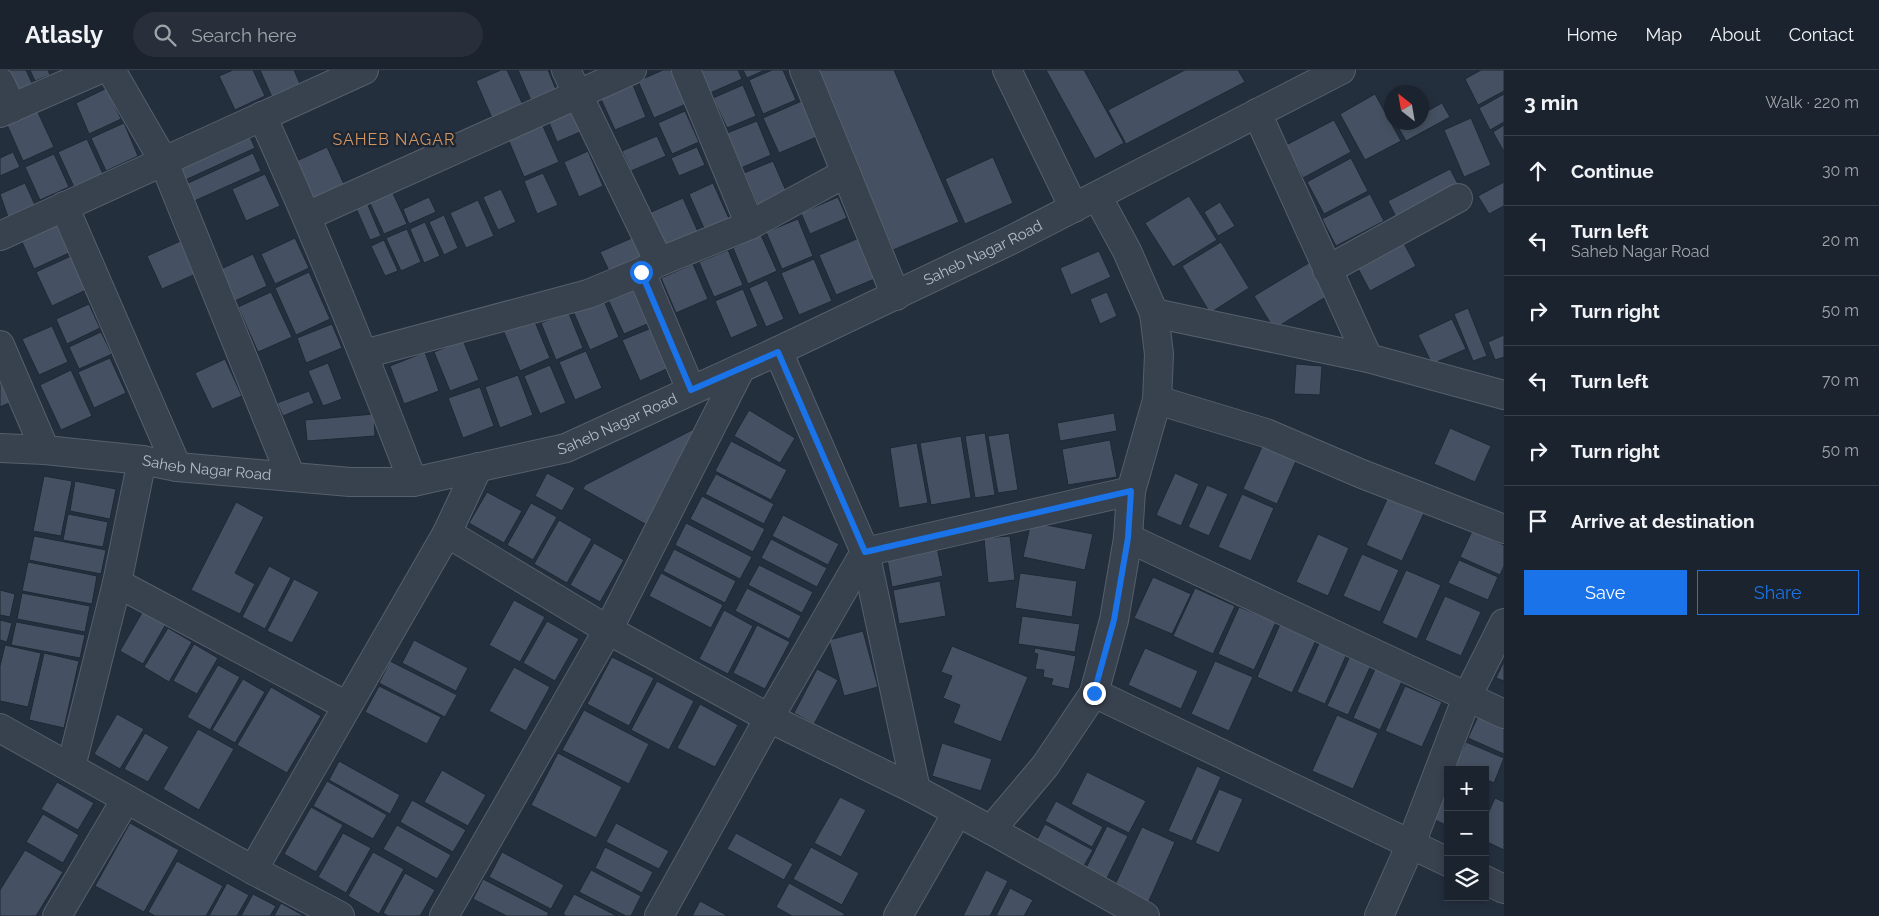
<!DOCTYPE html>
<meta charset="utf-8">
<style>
:root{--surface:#1b232e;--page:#282f3a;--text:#f1f3f6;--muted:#a0a4aa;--line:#39404a;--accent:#1a73e8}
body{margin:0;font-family:Raleway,sans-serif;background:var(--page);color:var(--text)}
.controls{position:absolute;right:15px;bottom:15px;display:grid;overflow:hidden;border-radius:0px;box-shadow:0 2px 8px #0003}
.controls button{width:45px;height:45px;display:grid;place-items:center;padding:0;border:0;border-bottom:1px solid var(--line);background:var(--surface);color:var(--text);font:25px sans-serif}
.compass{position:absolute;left:1384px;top:15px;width:45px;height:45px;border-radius:50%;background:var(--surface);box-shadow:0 2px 8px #0003;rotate:329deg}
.stop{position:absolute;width:15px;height:15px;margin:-11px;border:4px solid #1a73e8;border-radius:50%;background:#fff}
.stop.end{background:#1a73e8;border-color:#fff;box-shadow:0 1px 5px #0008}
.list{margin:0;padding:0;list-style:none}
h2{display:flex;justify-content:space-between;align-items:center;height:65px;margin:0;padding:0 20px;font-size:21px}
h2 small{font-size:16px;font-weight:400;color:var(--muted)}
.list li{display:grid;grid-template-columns:32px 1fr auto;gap:15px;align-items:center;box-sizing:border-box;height:70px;padding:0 20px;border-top:1px solid var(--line)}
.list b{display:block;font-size:19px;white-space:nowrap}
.list p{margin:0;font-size:16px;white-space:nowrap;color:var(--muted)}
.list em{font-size:16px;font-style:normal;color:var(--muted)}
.actions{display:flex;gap:10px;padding:15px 20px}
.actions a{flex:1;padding:11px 0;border:1px solid var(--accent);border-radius:0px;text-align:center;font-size:18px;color:var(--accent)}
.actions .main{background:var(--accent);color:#fff}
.icon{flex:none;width:28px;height:28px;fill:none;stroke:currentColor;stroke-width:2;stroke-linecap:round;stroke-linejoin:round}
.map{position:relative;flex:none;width:1504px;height:846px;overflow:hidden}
header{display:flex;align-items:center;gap:30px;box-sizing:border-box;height:70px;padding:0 25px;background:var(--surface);border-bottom:1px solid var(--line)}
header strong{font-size:24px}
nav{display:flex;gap:28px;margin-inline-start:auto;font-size:18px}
.search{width:350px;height:45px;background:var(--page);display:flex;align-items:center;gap:12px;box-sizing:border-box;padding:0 18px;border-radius:28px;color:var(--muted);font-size:19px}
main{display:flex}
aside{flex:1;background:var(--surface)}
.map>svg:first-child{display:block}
</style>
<header>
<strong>Atlasly</strong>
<div class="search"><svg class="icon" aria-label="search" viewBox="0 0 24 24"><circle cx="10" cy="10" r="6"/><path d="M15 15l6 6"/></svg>Search here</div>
<nav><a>Home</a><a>Map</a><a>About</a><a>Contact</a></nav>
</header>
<main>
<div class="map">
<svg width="1504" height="846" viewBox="0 0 1504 846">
<rect width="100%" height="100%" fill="#242f3e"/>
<path fill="#455162" stroke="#1f2835" d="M5 0H26L33 15 15 23Z
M30 0H48L50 5 35 11Z
M233 0H253L265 26 235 40 219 6Z
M260 0H294L300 14 272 27Z
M501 0H507L523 35 492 48 476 11Z
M518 0H548L557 22 532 33Z
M663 0H671L686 34 654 48 638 11Z
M700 0H738L742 9 710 23Z
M743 0H765L747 8Z
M772 0H783L796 30 763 44 749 10Z
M816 0H894L959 152 893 180Z
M1046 0H1084L1124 73 1095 89Z
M1185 0H1238L1245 12 1126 74 1108 40Z
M1481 0H1504V21L1478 35 1465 9Z
M633 15 646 47 615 60 601 29Z
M743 15 756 46 727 58 713 28Z
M107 18 121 49 89 64 76 33Z
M1375 24 1401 71 1365 90 1340 44Z
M1504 24V52L1490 60 1479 38Z
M804 30 819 66 779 83 763 48Z
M1442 33 1450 47 1406 71 1398 57 1406 52H1422V44Z
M35 36 54 77 23 91 5 50Z
M578 37 587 59 557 72 548 50Z
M685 41 699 72 672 84 658 53Z
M1471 48 1491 95 1464 107 1444 60Z
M1334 50 1351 82 1303 108 1286 75Z
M757 51 771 85 741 98 727 63Z
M124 53 138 86 106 101 91 68Z
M542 54 559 92 524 107 508 69Z
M1504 55V82L1493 62Z
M246 58 255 78 183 111 174 91Z
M657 66 666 86 631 101 622 81Z
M87 69 103 104 74 117 58 82Z
M327 77 344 114 307 131 290 94Z
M697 77 705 95 679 106 671 88Z
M588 81 603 116 579 127 564 92Z
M13 82 20 97 0 106V88Z
M253 83 261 101 192 132 184 115Z
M54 84 69 117 40 130 25 97Z
M993 87 1013 133 965 154 945 109Z
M1351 88 1368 121 1324 144 1307 112Z
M773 91 790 130 761 143 744 103Z
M1450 99 1458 114 1396 147 1388 131Z
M543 103 558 135 537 144 524 111Z
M265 104 280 136 246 151 232 119Z
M1504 112V136L1489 144 1478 126Z
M25 113 35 135 8 147 0 124Z
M713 113 731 153 706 163 689 124Z
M501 119 516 152 498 160 483 127Z
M392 121 407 154 384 164 369 131Z
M1370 124 1384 151 1336 176 1322 149Z
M1189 126 1217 170 1173 197 1145 153Z
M429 127 436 142 409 154 403 139Z
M838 127 847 148 810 164 801 143Z
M683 128 699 164 664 179 649 143Z
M478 130 494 166 466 178 450 143Z
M1220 132 1235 156 1218 166 1204 142Z
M367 133 381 166 370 170 356 138Z
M444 145 458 178 444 185 429 152Z
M53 147 69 183 34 199 18 163Z
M798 149 813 186 782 199 766 162Z
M425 152 440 186 424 193 410 159Z
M407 159 421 192 401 201 386 168Z
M641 164 650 185 610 203 600 182Z
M761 165 777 201 748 214 733 178Z
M295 168 309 198 275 214 261 184Z
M859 168 877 208 836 225 819 185Z
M1401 168 1416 196 1370 221 1355 193Z
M185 169 200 202 162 219 147 186Z
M384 170 398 201 385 206 371 176Z
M1221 172 1249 218 1210 243 1182 196Z
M728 180 743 215 714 227 699 192Z
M1099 181 1111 207 1071 225 1060 198Z
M253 184 267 216 235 231 221 199Z
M71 186 86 220 52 236 36 202Z
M814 189 832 231 799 245 781 203Z
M1312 191 1332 223 1274 259 1254 226Z
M693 194 708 229 676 243 661 208Z
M309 202 330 249 296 265 275 218Z
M767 210 784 249 766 257 749 218Z
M637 211 654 251 624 264 606 225Z
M743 219 758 256 731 268 715 231Z
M271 222 292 267 258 282 238 237Z
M1107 222 1117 246 1100 254 1090 229Z
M603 228 619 267 590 280 573 241Z
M89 234 100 258 67 274 56 249Z
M1468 238 1487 286 1473 291 1454 244Z
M568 241 583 278 556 290 541 253Z
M533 247 550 288 520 301 503 260Z
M1452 249 1466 279 1432 294 1418 265Z
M332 254 342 278 306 293 297 268Z
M52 256 68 292 39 305 22 269Z
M654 257 671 297 640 311 622 270Z
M101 262 112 284 79 299 69 277Z
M1504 265V287L1495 290 1488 272Z
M463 270 479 310 450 321 434 282Z
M586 281 602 318 575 330 559 292Z
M425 282 439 321 404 334 390 296Z
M110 288 126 323 94 338 78 302Z
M225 289 242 326 212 339 195 303Z
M328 293 342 329 323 336 308 301Z
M1296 294 1322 296 1320 325 1294 324Z
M550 295 566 333 540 344 524 306Z
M0 296 16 330 0 337Z
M71 300 92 346 61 360 40 315Z
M518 305 533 345 500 358 485 317Z
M480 317 494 356 463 368 448 328Z
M309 321 314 333 283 346 277 333Z
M749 340 795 368 780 393 734 366Z
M1114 343 1117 361 1060 371 1057 353Z
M374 344 375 366 307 371 305 350Z
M696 358 647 455 583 419 585 415Z
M1450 358 1491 376 1475 412 1434 394Z
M985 363 995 425 975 428 965 366Z
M1009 363 1018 420 998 423 988 366Z
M961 366 971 428 931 435 920 373Z
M1266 368 1300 382 1277 434 1243 419Z
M1110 370 1117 407 1068 415 1062 379Z
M731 371 787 400 771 430 715 401Z
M917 373 928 433 899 438 890 378Z
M547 403 575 418 562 441 535 426Z
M1175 403 1199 414 1181 456 1156 445Z
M716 404 774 434 764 454 705 424Z
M44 406 72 411 61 466 33 461Z
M75 411 116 419 110 449 70 441Z
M1207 415 1228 424 1209 466 1188 457Z
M487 422 522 441 504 473 469 453Z
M1242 424 1274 438 1251 491 1218 477Z
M1389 425 1425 441 1402 491 1366 475Z
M702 426 765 459 753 482 690 449Z
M236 432 264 447 235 503 255 514 240 544 191 520Z
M531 433 557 447 533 490 507 475Z
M68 444 108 452 103 477 63 470Z
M783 445 839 474 828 495 772 466Z
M559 450 592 469 567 513 534 494Z
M1031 452 1093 464 1085 500 1023 487Z
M686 453 752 487 740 509 675 475Z
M1472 461 1504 475V496L1500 505 1460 487Z
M1318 464 1349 478 1328 526 1296 512Z
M34 466 106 480 101 504 29 490Z
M1010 466 1015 510 988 513 984 468Z
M771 469 827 498 817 517 761 488Z
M594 473 624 490 600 532 570 515Z
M936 473 943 506 892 517 886 484Z
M674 479 736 511 725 533 663 501Z
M1362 484 1399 500 1380 542 1343 526Z
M1459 490 1498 507 1488 530 1448 513Z
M28 492 97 506 92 534 22 521Z
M759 495 813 522 802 543 748 515Z
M269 496 291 508 265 559 242 547Z
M1406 500 1441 515 1417 569 1382 553Z
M661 503 723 535 711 558 649 526Z
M1020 503 1077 511 1072 547 1015 538Z
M1153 507 1191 524 1172 564 1134 548Z
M294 509 319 522 292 573 267 561Z
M940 511 946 546 899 554 893 520Z
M747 518 801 546 789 569 735 541Z
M1195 518 1235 536 1213 584 1173 566Z
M0 520 15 524 10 547 0 545Z
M22 523 90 536 85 562 17 549Z
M1445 526 1481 542 1461 586 1425 570Z
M514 530 545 547 520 592 489 575Z
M1239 537 1276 552 1254 600 1218 584Z
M724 540 753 556 728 604 699 589Z
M143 541 166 554 143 594 120 581Z
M1022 546 1080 554 1075 582 1018 574Z
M0 550 12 553 7 572 0 570Z
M547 551 579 569 555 611 523 593Z
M16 552 85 565 80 588 11 575Z
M1281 552 1317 568 1292 623 1257 607Z
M757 555 790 572 765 619 733 603Z
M168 558 192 572 169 612 144 597Z
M863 561 878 617 844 626 829 570Z
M1322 567 1349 579 1325 634 1297 622Z
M414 570 468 598 456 621 402 593Z
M194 574 218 588 197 624 173 611Z
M5 575 41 583 28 637 0 631V596Z
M952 576 1028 607 1001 672 953 653 960 635 943 628 952 606 941 602Z
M1035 578 1076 586 1069 619 1051 615 1053 609 1043 607 1044 600 1035 599 1038 584 1034 583Z
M1145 578 1198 601 1181 639 1128 615Z
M44 583 79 591 64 658 29 650Z
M1351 584 1372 593 1348 645 1327 636Z
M612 587 654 608 629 656 587 634Z
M390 591 457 625 445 647 379 613Z
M1215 591 1253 607 1229 661 1191 644Z
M1504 591V611L1496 608Z
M218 595 240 607 210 660 187 647Z
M514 597 550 617 526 661 489 641Z
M1376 597 1403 609 1380 660 1353 648Z
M817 599 838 610 814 654 794 643Z
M243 609 265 622 235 673 212 660Z
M657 611 694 631 669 680 631 660Z
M379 616 441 647 427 674 365 642Z
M1405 616 1442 632 1422 677 1385 661Z
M271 617 321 646 287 703 237 675Z
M700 634 738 655 715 697 677 678Z
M584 640 649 674 629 714 562 680Z
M117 644 144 659 120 699 94 684Z
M1479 644 1504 655V684L1468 668Z
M1337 645 1378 663 1353 719 1312 701Z
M198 659 234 679 199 740 163 719Z
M145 663 169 677 148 712 124 699Z
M1466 672 1504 688 1494 713 1485 709V700H1463L1455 696Z
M942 673 992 689 981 721 932 706Z
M558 683 622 717 596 768 531 735Z
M339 691 400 725 390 744 329 710Z
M1197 696 1221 707 1192 771 1168 761Z
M442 700 486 725 468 756 424 732Z
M1087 702 1146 731 1129 763 1071 734Z
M327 711 387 745 373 769 313 736Z
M57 712 94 733 78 760 41 739Z
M1448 716V756L1433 749Z
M1219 719 1243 729 1219 783 1195 773Z
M840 727 866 740 841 787 814 773Z
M1495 728 1504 732V780L1485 771V750Z
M412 730 466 760 453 782 400 752Z
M1056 731 1103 757 1092 777 1045 751Z
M311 737 343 755 316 802 284 784Z
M43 744 79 765 63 793 26 772Z
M130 753 179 780 144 842 95 816Z
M616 753 669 781 659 799 606 772Z
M1045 754 1093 780 1082 799 1035 773Z
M397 755 451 785 437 809 383 779Z
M1107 756 1128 766 1105 812 1084 802Z
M1142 757 1175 772 1148 833 1114 817Z
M343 763 371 778 346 823 318 807Z
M736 763 793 794 784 810 727 779Z
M605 777 653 802 642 823 595 798Z
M811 777 859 803 842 835 793 809Z
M25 780 63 802 36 846H0V820Z
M373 782 404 799 379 844 348 826Z
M502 782 564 815 551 839 489 807Z
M177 791 223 816 206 846H155L148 842Z
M591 800 641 826 631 846H626L579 822Z
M986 800 1008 811 990 846H963Z
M405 803 435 820 420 846H388L383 843Z
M483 809 549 843 547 846H507L473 829Z
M227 813 249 825 237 846H209Z
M789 813 845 844 843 846H792L776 837Z
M1010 818 1033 830 1024 846H996Z
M253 824 276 836 270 846H241Z
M574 824 617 846H566L563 844Z
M700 831 728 846H692Z
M281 833 304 846H274Z"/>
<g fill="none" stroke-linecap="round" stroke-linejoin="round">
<defs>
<g id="minor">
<path d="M111 0 163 90 291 407"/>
<path d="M566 0 659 192"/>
<path d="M686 0 750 155"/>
<path d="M804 0 896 226"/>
<path d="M1007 0 1074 138"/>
<path d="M0 12 12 38"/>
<path d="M0 43 98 0"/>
<path d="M1257 43 1368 288"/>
<path d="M262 46C317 167 366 289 413 412"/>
<path d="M64 136 177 397"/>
<path d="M307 146 632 0"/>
<path d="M0 166 364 0"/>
<path d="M1327 200 1458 128"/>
<path d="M641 202 691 320"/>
<path d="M1154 243 1368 288 1504 325"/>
<path d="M0 275 45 380"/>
<path d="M778 281 865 482 916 720"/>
<path d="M364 284 588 224 641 202 659 192 750 155 846 103"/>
<path d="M1157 330 1266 363 1362 404 1504 459"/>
<path id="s1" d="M0 378 45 380 142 390 177 397 350 412H413L566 378 778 281 1011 170 1341 0"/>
<path d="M478 397 447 463 608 560 769 648 916 720 991 760 1145 846"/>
<path d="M1128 468 1504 644"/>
<path d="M117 513 347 636"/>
<path d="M1094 623 1448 792"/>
<path d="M0 658 253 800 340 846"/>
<path d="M71 697 117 513 142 390"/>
<path d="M991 760 1045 696 1094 623 1114 550 1128 468 1131 421 1157 330 1159 284 1154 243 1127 181 1097 126"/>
<path d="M253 800 447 463"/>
<path d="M1485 810 1504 819"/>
<path d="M57 846 126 729"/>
<path d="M444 846 608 560 741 298"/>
<path d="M659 846 769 648 865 482 1131 421"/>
<path d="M898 846 957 743"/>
<path d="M1379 846 1411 774 1467 627 1504 553"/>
</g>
</defs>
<use href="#minor" stroke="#565f6c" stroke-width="30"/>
<use href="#minor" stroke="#38414e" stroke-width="28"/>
</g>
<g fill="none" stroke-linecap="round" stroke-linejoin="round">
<path stroke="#1a73e8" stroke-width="6" d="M641 202 691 320 778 282 865 482 1131 421 1128 468 1114 550 1094 623"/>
</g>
<g text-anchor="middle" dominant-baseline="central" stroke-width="5" stroke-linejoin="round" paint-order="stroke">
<g font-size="15" fill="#b4bcc9" stroke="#1d2633">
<text stroke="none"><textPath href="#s1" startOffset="1032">Saheb Nagar Road</textPath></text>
<text stroke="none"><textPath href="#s1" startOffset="628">Saheb Nagar Road</textPath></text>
<text stroke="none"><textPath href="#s1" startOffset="208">Saheb Nagar Road</textPath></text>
</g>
<g font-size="16" letter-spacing="1" fill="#d59563" stroke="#1d2633">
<text x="394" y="69">SAHEB NAGAR</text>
</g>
</g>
</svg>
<div class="controls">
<button>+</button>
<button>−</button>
<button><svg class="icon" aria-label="layers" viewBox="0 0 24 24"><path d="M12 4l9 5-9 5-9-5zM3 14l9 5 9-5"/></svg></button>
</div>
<svg class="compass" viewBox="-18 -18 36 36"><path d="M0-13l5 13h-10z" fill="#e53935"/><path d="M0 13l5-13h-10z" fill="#a0a4aa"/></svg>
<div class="stop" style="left:641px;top:202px"></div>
<div class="stop end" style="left:1094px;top:623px"></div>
</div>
<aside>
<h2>3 min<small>Walk · 220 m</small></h2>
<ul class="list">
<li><svg class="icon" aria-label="ahead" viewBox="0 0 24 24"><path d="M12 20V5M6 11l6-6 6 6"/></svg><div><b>Continue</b></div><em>30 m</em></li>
<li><svg class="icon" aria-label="left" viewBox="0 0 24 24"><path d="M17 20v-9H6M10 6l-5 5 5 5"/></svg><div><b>Turn left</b><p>Saheb Nagar Road</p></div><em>20 m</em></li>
<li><svg class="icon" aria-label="right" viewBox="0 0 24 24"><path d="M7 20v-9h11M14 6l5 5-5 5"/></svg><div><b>Turn right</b></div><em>50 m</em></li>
<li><svg class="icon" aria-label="left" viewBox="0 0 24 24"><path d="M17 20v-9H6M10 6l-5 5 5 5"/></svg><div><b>Turn left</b></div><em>70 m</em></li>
<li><svg class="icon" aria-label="right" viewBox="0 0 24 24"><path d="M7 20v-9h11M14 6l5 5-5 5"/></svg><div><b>Turn right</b></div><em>50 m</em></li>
<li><svg class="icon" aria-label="arrive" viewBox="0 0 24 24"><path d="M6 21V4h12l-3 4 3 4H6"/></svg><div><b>Arrive at destination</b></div></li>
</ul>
<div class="actions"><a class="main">Save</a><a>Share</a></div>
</aside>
</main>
